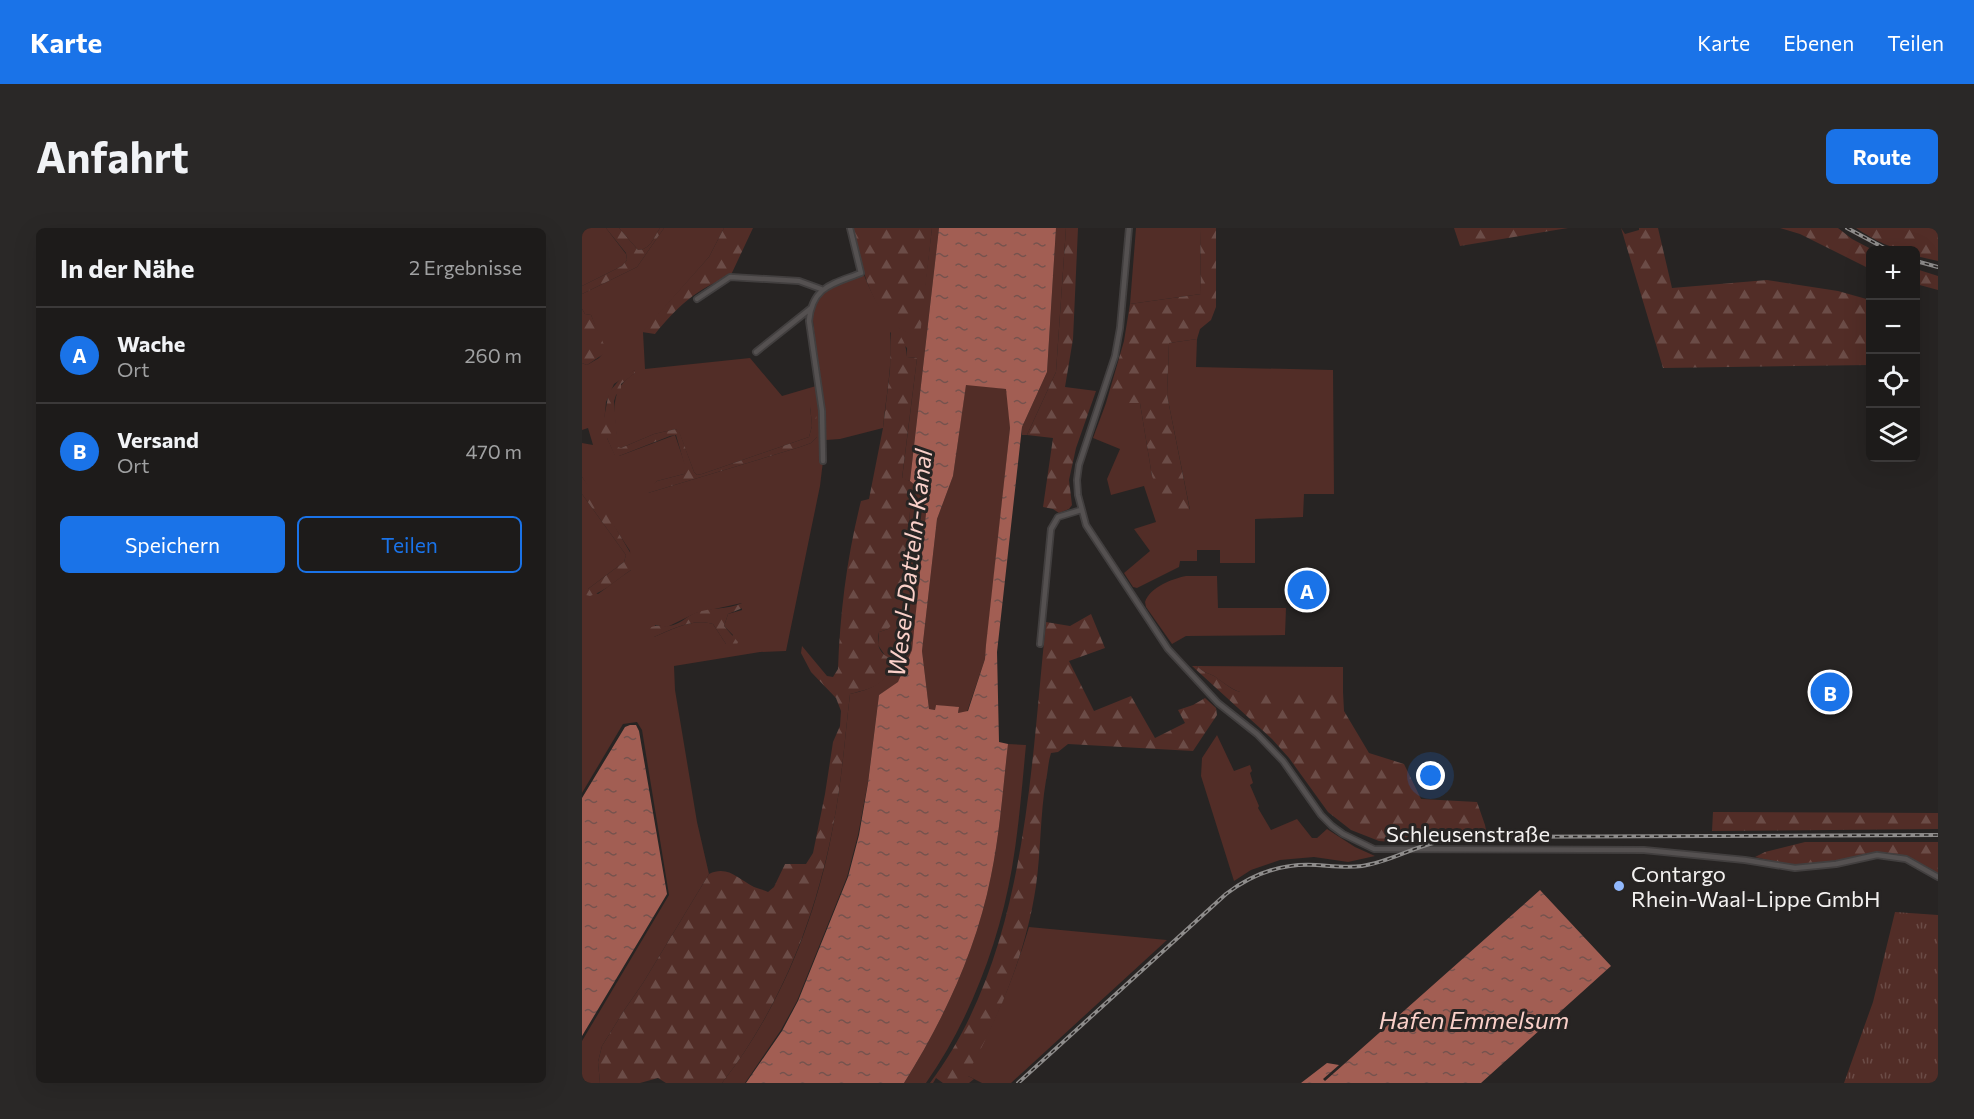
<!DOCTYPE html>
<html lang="de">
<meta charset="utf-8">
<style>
:root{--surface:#1d1b1a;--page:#2a2827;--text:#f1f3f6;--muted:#a0a1a2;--line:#3b3939;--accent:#1a73e8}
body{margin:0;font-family:Commissioner,sans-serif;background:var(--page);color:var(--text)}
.controls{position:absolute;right:18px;top:18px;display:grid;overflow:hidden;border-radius:9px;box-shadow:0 6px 24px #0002}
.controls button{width:54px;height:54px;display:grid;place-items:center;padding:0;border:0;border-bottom:2px solid var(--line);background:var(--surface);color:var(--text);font:30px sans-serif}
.you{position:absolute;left:849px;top:548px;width:21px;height:21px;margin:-15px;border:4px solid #fff;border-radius:50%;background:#1a73e8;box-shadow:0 0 0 9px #1a73e833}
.badge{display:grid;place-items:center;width:39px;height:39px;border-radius:50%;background:var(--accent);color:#fff;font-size:20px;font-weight:700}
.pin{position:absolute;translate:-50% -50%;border:3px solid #fff;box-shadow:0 2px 6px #0006}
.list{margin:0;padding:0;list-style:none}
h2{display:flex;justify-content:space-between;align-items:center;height:78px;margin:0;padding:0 24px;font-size:26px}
h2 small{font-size:20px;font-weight:400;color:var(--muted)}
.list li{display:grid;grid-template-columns:39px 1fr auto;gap:18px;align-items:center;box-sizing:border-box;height:96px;padding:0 24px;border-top:2px solid var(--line)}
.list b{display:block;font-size:22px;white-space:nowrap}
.list p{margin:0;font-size:20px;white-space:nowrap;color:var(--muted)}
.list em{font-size:20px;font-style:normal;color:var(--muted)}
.actions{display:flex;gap:12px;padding:18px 24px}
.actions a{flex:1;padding:14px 0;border:2px solid var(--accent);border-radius:9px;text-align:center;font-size:21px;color:var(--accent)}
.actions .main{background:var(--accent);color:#fff}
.icon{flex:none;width:33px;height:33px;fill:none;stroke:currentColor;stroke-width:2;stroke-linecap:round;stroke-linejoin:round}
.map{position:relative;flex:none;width:1356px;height:855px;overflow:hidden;border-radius:9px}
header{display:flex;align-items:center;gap:36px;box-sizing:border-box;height:84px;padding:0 30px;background:var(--accent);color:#fff}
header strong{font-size:28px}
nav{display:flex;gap:33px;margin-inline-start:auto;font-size:21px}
.intro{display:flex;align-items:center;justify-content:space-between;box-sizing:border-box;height:144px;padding:0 36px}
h1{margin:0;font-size:42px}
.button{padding:15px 27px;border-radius:9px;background:var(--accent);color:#fff;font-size:21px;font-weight:700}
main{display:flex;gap:36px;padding:0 36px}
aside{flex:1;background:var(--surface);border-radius:9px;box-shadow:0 6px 24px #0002}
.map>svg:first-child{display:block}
</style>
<header>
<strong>Karte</strong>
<nav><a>Karte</a><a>Ebenen</a><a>Teilen</a></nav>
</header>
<div class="intro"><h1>Anfahrt</h1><a class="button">Route</a></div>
<main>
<aside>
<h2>In der Nähe<small>2 Ergebnisse</small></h2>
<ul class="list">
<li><span class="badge">A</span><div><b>Wache</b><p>Ort</p></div><em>260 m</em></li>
<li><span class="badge">B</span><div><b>Versand</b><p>Ort</p></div><em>470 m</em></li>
</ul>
<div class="actions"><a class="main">Speichern</a><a>Teilen</a></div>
</aside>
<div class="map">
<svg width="1356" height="855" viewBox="0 0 1356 855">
<defs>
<pattern id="forest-firs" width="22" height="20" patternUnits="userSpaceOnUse" patternTransform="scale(1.5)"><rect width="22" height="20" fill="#522d27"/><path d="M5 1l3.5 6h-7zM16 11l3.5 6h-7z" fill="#6b4c47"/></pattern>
<pattern id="park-tufts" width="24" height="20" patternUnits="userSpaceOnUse" patternTransform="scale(1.5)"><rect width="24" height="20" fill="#522d27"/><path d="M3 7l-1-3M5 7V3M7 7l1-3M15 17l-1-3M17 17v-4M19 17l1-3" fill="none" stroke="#6b4c47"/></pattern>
<pattern id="water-ripples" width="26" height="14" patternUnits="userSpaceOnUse" patternTransform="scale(1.5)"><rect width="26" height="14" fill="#a25e53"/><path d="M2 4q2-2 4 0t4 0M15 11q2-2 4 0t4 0" fill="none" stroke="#76534e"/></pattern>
</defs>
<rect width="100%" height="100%" fill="#272423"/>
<path fill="#522d27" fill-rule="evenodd" d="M0 0H24L44 26 45 32 40 38 0 58Z
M37 0H78C72 9 68 22 56 22Z
M82 0H142L127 29 61 104 63 141 168 130 200 168 234 158 241 233 238 258 204 423 178 424 92 438 93 462 115 594 127 646 61 755 43 781 20 818 16 834 18 855H0V813L87 667 60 502 55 494 41 496 0 565V266L44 327 42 334 6 361 16 366C27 358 37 350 49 342L48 323 0 249V215L11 217 6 200 0 202V135L5 137 17 130 23 123 9 87 3 86 0 81V66L55 39ZM53 142V145C23 163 35 190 35 219L39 220 72 206 94 201 97 204 112 244 115 247 120 246 227 209 230 198 228 177 235 209 229 215 218 219 66 265 75 253 102 246 105 242 93 207 37 228 33 227 25 210 22 195 24 174 32 156ZM160 375V382L146 386 142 398 151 407 144 416 131 396C111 390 91 401 72 409L73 397 85 399 114 385Z
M350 0H357L328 253 320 251 335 130 325 129V120L308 104C311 136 304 168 301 200L258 211 244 212 230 84C240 57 257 55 282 47 292 72 308 104 337 107Z
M474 0H484L474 144 445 207H440V199L465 144Z
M554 0H618L619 66 548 76Z
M615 111 614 139 751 142 752 266H722L721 289 673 291V335H638V322H615V333H598L597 339 555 360 551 359 542 345 568 323 552 301 574 294 562 258 529 267 525 251 538 221 511 210 524 175H558L570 248 608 282 585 167 587 115Z
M384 156 425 161 428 200 403 431 385 484 376 485 377 480 354 477 353 482 347 481 340 423 355 291 371 248Z
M339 262 344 286V298L330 422 316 455 297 467 286 554 276 607 265 649 215 773 199 802 163 855H140C199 779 236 687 252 593 260 551 263 508 268 466 285 462 299 458 308 442L304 429 296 417 297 404 306 401 326 313 329 268 331 265Z
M604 348H635L636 380H704L703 407 604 408 590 416 564 379 563 374C568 359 590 351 604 348Z
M615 438 761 439V464H658C647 460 641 454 632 448 624 444 622 445 615 438Z
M635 507 652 543 668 537 670 543 668 545 671 555 668 557 677 578 676 580 689 602 715 591 730 610H735L745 601 773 619 793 628 766 634 732 629 698 632 669 642 652 653 619 548 620 530Z
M426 516 444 517C440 558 437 599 430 640 417 715 388 792 344 855H322C362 791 394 723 409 648 418 605 421 559 426 516Z
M447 699 585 712 429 855H400L386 848V843C412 797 432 750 447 699Z"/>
<path fill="url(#forest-firs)" d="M24 0H37L56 22C68 22 72 9 78 0H82L55 39 0 66V58L40 38 45 32 44 25Z
M142 0H171L148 49C117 58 93 81 73 106L60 104 127 29Z
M271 0H350L338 108C291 102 279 37 271 0Z
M484 0H496L491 111 483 159 514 163 494 220 487 252 490 277 487 281 477 285 471 281 461 279 471 210 445 207 474 144Z
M618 0H634V79L629 92 618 101 615 111 587 115 585 167 608 283 589 289 570 248 558 175H524L542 113 548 76 619 66Z
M872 0H986L878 18Z
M1039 0 1043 6 1057 2V0H1076L1090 60 1185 52 1256 63 1288 72V137L1081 140Z
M1198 0H1256L1270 11 1291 22H1288V41L1218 6Z
M1274 0H1356V33L1334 28V22C1309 22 1294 13 1274 0Z
M1334 41 1356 48V62L1334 56Z
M0 81 3 86 9 87 23 119V125L5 137 0 135Z
M309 101C321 107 324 116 325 129L335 130 320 250 328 253 339 262 331 265 329 268 326 313 314 392 306 401 297 404C294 416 297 427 310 431 306 457 291 460 268 466 263 508 260 551 252 593 235 687 199 779 140 855H84L76 850 58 855H18L16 834 20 818 43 781 61 755 127 646C146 637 156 651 172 659 177 661 182 662 186 664L192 659 203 636H224L231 625 243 566 251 514 258 498 259 483 254 470 229 444 219 425 220 418 245 448 251 449 256 441C258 385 265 328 279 273L287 271 301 200 308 142Z
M53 142V145L39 156V162L34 167 32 173 36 219 39 220 72 206 94 201 97 203 112 244 115 247 120 246 227 209 230 198 228 176 230 173 234 181 235 209 229 215 218 219 66 265 65 263 75 253 102 246 104 242 94 207 88 208 37 228H33L25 210 18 211 27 164 40 149Z
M0 249 17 272 52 331 49 342C35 351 24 363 8 368L4 367 6 361 42 334 44 327 0 266Z
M160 375 164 376 163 379 146 386 142 398 156 414 154 419 149 420 144 416 131 396C111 390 90 401 72 409L68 405V400C75 396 79 399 87 398 97 397 104 389 113 385 128 379 145 382 160 375Z
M509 386 523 420 487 433 512 483 549 468 573 510 603 495 596 482 611 477 623 470 634 480 635 487 611 523 486 516 476 524 469 525C466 534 466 544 464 552 458 587 459 623 454 658 444 724 419 785 387 843L386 848 392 851 387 855H361L354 850 351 855H348C444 727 448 547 464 394L488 398Z
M610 438H615C622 445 624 444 632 448 642 454 646 460 658 464H761L762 483 787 525 822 536 839 571 895 574 903 597 905 607 863 609 837 616 797 613 769 602 746 584 707 530 690 511Z
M1131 584 1356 585V601L1130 603Z
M1223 614H1356V646L1324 628 1295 624 1255 633 1213 638 1173 629 1183 624Z"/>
<path fill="url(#park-tufts)" d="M1313 684 1356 687V855H1262L1291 774Z"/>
<path fill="url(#water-ripples)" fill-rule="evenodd" d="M357 0H474L465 144 440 199 415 424 417 514 426 516C421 559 418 605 409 648 394 723 362 791 322 855H164L200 803 216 773 266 649 277 607 286 555 297 467 316 454 330 422 344 286 339 262 328 253ZM384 157 424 161 428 200 404 417 403 431 386 483 376 485 377 479 354 477 353 482 347 481 340 423 355 291 371 248Z
M48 497H54L57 503 85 666 0 808V570L43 499Z
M958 662 1029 738 899 855H719L745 835 757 837 741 851 743 853Z"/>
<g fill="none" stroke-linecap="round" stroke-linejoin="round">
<defs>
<path id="street" d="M547 0 538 100 533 128 497 237 495 252 496 267 504 297 586 421 636 475 675 506 701 533 739 587 750 598 761 606 792 621 1062 622 1163 632 1213 640 1254 636 1295 627 1324 631 1356 649
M115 71 148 49 217 53 239 61
M174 124 228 81
M241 233 240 183 227 93C230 58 251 56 279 45L268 0
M458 416 469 301 476 289 499 282"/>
</defs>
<use href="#street" stroke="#423f3f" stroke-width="8"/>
<use href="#street" stroke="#555151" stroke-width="4.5"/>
<defs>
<path id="rail" d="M1265 0 1306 22
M1334 33 1356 39
M436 855 644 666C670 646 701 635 734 637 750 638 765 640 780 638 807 634 829 620 855 614 867 611 880 610 892 609L1356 607"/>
</defs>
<use href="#rail" stroke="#8e8c8b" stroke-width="4"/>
<use href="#rail" stroke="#272423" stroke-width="1.5" stroke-dasharray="4.5" stroke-linecap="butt"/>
</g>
<circle fill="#91b8fd" stroke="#272423" stroke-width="2" cx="1037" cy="658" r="6"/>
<g text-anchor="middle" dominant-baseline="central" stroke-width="6" stroke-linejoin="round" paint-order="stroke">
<g font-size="22" fill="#f3f1f0" stroke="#272423">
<text x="886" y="605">Schleusenstraße</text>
</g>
<g font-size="22" fill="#f3f1f0" stroke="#272423" text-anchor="start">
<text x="1049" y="645">Contargo<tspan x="1049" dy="25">Rhein-Waal-Lippe GmbH</tspan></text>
</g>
<g font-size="24" font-style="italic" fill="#fad0c9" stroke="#272423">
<text transform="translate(327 335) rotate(-83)">Wesel-Datteln-Kanal</text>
<text x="892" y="791">Hafen Emmelsum</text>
</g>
</g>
</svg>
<div class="controls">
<button>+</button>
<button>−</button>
<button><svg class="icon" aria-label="locate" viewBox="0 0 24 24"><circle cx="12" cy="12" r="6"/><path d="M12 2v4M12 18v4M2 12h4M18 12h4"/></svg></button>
<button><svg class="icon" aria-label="layers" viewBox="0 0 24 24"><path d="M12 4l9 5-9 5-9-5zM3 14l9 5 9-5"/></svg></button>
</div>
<div class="you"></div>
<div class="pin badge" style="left:725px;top:362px">A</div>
<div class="pin badge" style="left:1248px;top:464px">B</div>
</div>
</main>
